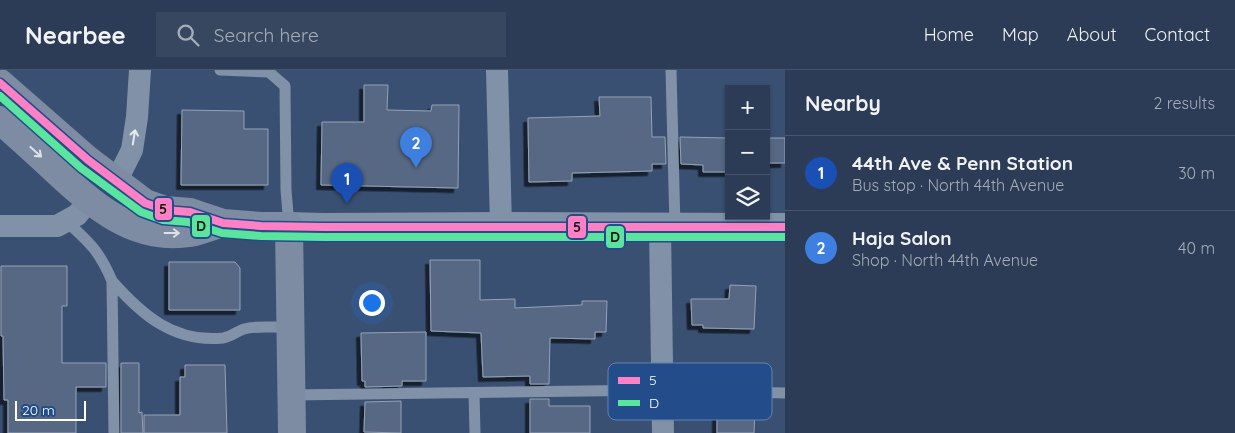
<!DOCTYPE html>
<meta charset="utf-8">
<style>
:root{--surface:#2c3c56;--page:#384760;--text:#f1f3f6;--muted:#a6adb9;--line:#48566c;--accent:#bac2ce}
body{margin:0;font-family:Quicksand,sans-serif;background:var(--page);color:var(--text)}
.controls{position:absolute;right:15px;top:15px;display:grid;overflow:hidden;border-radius:0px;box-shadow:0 1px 4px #0004}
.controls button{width:45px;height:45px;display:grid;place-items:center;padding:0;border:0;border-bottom:1px solid var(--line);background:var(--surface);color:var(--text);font:25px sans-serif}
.scale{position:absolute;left:15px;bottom:12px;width:71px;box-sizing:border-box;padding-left:5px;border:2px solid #fff;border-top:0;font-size:14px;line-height:18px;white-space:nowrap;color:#fff;-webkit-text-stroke:4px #224c8a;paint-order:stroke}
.you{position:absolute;left:371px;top:232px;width:18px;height:18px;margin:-12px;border:4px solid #fff;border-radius:50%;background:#1a73e8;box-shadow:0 0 0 8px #1a73e833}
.badge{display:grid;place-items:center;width:32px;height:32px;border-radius:50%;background:var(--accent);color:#fff;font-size:16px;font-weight:700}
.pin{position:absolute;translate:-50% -41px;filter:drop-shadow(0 1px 2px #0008)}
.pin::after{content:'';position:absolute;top:26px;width:18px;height:15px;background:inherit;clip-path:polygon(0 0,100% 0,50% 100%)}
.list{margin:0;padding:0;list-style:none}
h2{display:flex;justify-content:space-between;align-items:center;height:65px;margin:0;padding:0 20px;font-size:21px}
h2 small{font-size:16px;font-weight:400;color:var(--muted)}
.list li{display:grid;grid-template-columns:32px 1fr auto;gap:15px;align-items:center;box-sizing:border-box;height:75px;padding:0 20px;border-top:1px solid var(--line)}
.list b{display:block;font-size:19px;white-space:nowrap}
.list p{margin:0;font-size:16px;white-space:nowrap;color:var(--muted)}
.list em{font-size:16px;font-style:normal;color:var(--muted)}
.icon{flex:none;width:28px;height:28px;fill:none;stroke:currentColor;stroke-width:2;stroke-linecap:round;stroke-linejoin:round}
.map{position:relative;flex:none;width:785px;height:363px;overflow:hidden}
header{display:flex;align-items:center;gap:30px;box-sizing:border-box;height:70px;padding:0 25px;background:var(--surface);border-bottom:1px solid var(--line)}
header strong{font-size:24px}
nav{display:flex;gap:28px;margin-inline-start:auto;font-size:18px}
.search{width:350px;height:45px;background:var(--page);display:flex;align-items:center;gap:12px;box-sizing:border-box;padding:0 18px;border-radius:0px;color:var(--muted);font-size:19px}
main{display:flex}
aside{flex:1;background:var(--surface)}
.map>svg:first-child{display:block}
</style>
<header>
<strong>Nearbee</strong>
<div class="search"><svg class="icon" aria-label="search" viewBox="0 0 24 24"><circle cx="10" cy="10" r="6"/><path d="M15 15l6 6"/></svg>Search here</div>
<nav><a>Home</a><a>Map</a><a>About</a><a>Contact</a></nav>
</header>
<main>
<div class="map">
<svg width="785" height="363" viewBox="0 0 785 363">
<defs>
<filter id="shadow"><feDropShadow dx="-4.5" dy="4.5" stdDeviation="0" flood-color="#0009"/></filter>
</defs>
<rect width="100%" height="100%" fill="#3a5072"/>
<path fill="#566883" stroke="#95a2b5" filter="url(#shadow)" d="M364 15H388L387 40 431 41 432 35H459L458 118 321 115 322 52H364Z
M599 27H651L652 67H665L666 94H652V101L572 103V111L529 112 528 48 600 46Z
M182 40 244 41V59H268V115H181Z
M680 67 729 68V102H703V95L681 94Z
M766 68H785V93H766Z
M430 190H480V230L515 229V238L582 235V231H607L606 262H595V269L550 268 549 314H530V306L483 307 481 263 431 261Z
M169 192H235L240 198V240H169Z
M1 196H67V236H62V293H106V317H76V363H8V330H4L3 266H1Z
M730 215 756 216 754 259 703 258V255H692L691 229H729Z
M426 262V311H402V316L365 317V311H362L361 263Z
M121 293H139V343L142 342 143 363H121Z
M185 295H225L227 363H144V345H180V307H185Z
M530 329H549V336H590V363H530Z
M401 331V363L364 362 365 332Z
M717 338 755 339 754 363H717Z"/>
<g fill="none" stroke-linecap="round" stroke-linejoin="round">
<path stroke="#8191a7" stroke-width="11" d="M220 0 269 2 285 16 286 120 289 156
M671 0 675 157
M66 151C89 172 99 180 112 211L114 363
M112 211C142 245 174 273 223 268 231 267 237 261 244 259 258 255 276 258 290 257
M474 323 475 363
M292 325 662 320 785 323"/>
<path stroke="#8191a7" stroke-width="22" d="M497 0 501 156
M116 112 132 80 137 47 140 0
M0 156H57L77 145 89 131
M660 157 663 363"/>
<path stroke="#8191a7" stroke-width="28" d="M289 156 324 157 501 156 785 157"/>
<path stroke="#7d8ca3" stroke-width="28" d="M0 13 88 90 145 133 165 140 190 142 223 153 261 156H289L292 363
M0 50C18 66 36 82 54 99 92 134 133 172 190 163 201 161 212 156 223 153"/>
<defs>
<path id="bus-1" d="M0 13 88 90 145 133 165 140 190 142 223 153 261 156 324 157H785"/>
<path id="bus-2" d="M0 26 81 98 141 142 163 150 188 152 222 163 261 166 324 167H785"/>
</defs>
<use href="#bus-1" stroke="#224c8a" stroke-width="11"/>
<use href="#bus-2" stroke="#224c8a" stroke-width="11"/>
<use href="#bus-1" stroke="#ff80c5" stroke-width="8"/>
<use href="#bus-2" stroke="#5ae49d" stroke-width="8"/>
</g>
<defs><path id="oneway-shaft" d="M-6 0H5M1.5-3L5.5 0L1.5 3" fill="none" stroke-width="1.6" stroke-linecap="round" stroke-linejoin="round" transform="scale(1.25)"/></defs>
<use stroke="#e6e9ed" href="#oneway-shaft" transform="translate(134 67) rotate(-81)"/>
<g stroke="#dee2e8">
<use href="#oneway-shaft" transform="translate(36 82) rotate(42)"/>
<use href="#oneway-shaft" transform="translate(172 163)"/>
</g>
<rect x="608" y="293" width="164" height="57" rx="8" fill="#224c8a" stroke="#6482ad" stroke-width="1"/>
<rect x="618" y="307" width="22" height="7" fill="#ff80c5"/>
<rect x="618" y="330" width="22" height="6" fill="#5ae49d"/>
<g font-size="14" fill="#fff">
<text x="649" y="315">5</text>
<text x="649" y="338">D</text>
</g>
<g stroke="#224c8a" stroke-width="2">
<rect x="154" y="127" width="19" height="24" rx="5" fill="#ff80c5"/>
<rect x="191" y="144" width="20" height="24" rx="5" fill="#5ae49d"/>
<rect x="567" y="145" width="20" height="24" rx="5" fill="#ff80c5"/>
<rect x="605" y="155" width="20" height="24" rx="5" fill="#5ae49d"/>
</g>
<g font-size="14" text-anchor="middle" font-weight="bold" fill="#111">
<text x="163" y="144">5</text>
<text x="201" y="161">D</text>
<text x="577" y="162">5</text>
<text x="615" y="172">D</text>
</g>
</svg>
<div class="controls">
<button>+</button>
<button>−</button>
<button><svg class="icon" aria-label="layers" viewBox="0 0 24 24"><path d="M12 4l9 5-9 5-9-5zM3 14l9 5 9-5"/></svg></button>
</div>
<div class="scale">20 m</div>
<div class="you"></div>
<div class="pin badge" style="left:347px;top:134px;background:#1a4fb4">1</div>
<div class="pin badge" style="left:416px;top:98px;background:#3f7fe0">2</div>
</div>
<aside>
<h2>Nearby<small>2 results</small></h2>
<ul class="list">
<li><span class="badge" style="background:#1a4fb4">1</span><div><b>44th Ave &amp; Penn Station</b><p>Bus stop · North 44th Avenue</p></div><em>30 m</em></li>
<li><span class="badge" style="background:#3f7fe0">2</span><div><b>Haja Salon</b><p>Shop · North 44th Avenue</p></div><em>40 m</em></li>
</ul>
</aside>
</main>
